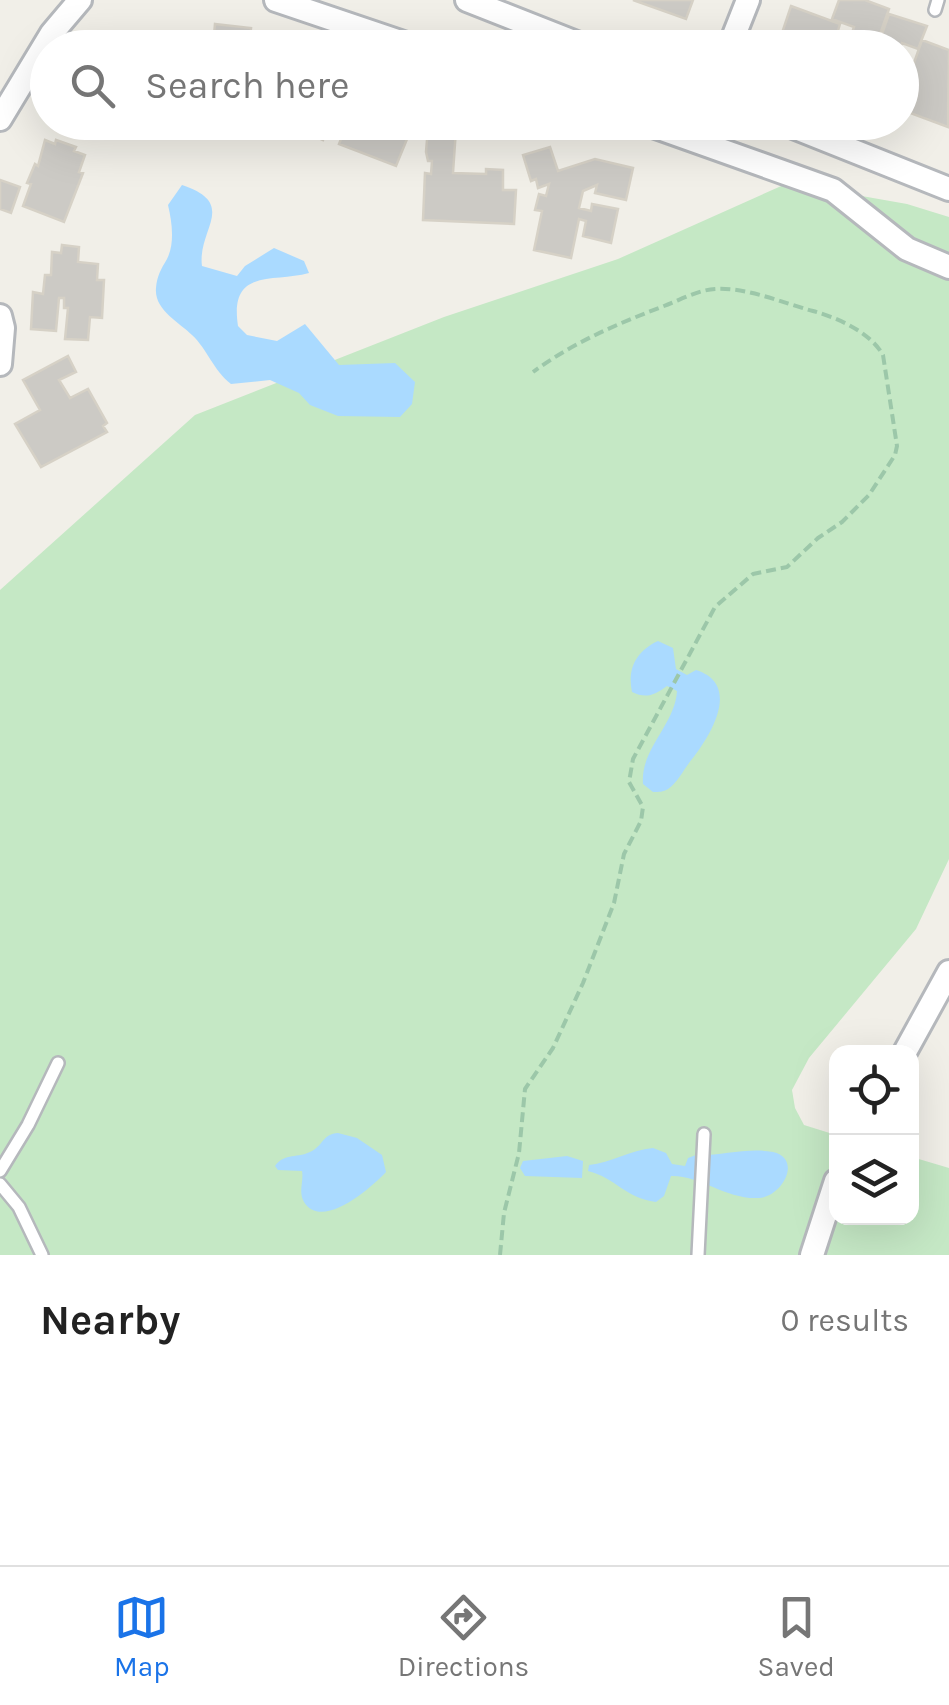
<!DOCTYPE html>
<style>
:root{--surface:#fff;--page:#f2f2f2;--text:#222;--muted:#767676;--line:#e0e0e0;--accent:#1a73e8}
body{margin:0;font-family:Karla,sans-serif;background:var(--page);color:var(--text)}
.controls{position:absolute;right:30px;bottom:30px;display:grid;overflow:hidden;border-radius:20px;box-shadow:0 10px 40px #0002}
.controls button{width:90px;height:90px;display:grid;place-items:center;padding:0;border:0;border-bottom:2px solid var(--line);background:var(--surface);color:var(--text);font:50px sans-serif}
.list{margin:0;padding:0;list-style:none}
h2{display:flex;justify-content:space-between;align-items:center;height:130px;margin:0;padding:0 40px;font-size:42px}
h2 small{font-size:32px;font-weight:400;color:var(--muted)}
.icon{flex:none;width:55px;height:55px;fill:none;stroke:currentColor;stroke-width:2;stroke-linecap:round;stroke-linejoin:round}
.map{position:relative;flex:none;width:949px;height:1255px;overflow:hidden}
.search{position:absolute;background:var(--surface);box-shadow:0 10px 40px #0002;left:30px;right:30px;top:30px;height:110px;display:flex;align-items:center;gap:25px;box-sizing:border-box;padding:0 35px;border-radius:55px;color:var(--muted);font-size:38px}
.sheet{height:310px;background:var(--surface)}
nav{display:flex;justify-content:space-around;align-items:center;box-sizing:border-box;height:140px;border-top:2px solid var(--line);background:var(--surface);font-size:28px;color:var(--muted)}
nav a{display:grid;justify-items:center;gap:5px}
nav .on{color:var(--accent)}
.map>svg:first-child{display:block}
</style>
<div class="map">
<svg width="949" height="1255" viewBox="0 0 949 1255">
<rect width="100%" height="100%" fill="#f1efe8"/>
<path fill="#c5e8c5" d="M788 183 907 204 949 217V859L916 929 809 1058 792 1090 795 1108 804 1125 836 1135V1218H912V1157L949 1168V1255H0V590L195 415 444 317 618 259Z"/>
<path fill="#aadaff" d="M182 185C239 204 197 229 202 266L237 276 245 266 274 248 304 261 309 273C274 283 229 267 238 326L247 335 277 341 305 324 339 365 395 363 415 382 412 404 400 417 338 416 310 405 299 393 270 380 231 384C213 370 208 350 192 335 179 322 154 310 156 288 157 276 161 269 167 259 175 243 172 222 168 205Z
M658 641 673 648 676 669 687 675 696 670C744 685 708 740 689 763 683 771 677 783 668 789 663 792 659 792 653 792L643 784C640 749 675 725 677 691L667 686C655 695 646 699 632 692 627 669 636 651 658 641Z
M338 1133 357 1138 382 1155 386 1172C371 1188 322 1231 304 1202 298 1192 304 1181 302 1171L278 1170 275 1166C285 1152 298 1159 312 1151 324 1144 323 1134 338 1133Z
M653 1148 666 1153 672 1164 685 1166 688 1158 696 1155C721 1156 748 1147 773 1152 803 1159 782 1197 759 1198 727 1200 700 1175 671 1176L664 1196 656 1202C625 1198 616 1178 588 1171L589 1165C611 1163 630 1150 653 1148Z
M567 1156 583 1161 582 1178 525 1176 520 1168 523 1161Z"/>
<path fill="#cccac5" stroke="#d6d1c6" stroke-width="2.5" d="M633 0H693L686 19Z
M839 0H865L889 9 879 37 870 33 868 39 852 33 854 27 832 19Z
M791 6 840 24 836 37 845 41 843 48H777Z
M889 14 927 26 918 49 902 43 900 48H877Z
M215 24 251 28 249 48H172L173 36 214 35Z
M922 40 949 50 948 127 902 110V97Z
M284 122H330L323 140Z
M348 122H414L396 166 339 144Z
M428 128 456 129 453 173 486 174V169L503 170V190H516L514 224 423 220 425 173 431 174 432 161H428L426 152Z
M45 140 55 144 56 140 76 147 74 151 85 155 79 172 83 173 64 222 23 206 31 184 27 183 35 164 38 166Z
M550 147 558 171 595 159 633 168 626 200 595 193 597 185 583 191 579 208 591 211 592 204 618 209 611 243 583 236 586 221 579 219 571 258 534 250 542 211 535 210 539 194 546 196 549 184 538 188 536 179 531 181 523 155Z
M0 180 20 187 11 213 0 209Z
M62 245 79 247 78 262 98 264 97 280H104L102 318 90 317 88 340 65 339 68 308H64V298H59L56 331 31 329 33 292 43 294 45 275H51L52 252 61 253Z
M68 356 76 372 59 380 70 398 88 389 107 423 103 426 107 432 41 467 15 424 40 410 23 380Z"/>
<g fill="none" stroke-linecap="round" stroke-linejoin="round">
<defs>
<path id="service" d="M935 10 938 0
M0 1171 28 1125 58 1063
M0 1184 19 1207 42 1255
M698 1255 704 1134"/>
<path id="minor" d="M276 0 418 48
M467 0 589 48
M729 48 748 0
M0 119 52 33 80 0
M642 122 833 190 907 249 949 267
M781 122 949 189
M0 316 3 328 0 364
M905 1052 949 972
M812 1255 836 1181"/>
</defs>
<use href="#service" stroke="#b5b8bc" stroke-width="16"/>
<use href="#minor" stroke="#b5b8bc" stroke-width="28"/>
<path stroke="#9cc7a9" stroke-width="4" stroke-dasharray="10 5" stroke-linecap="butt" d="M500 1255 504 1213 519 1153 525 1089 553 1048 583 983 614 903 624 854 641 821 643 807 629 782 633 759 715 607 753 574 787 567 818 538 842 522 869 495 895 455 897 446 883 355C870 332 838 318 813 311 783 303 747 287 715 289 698 290 680 300 664 306 617 324 574 342 533 372"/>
<use href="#service" stroke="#fff" stroke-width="11"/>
<use href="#minor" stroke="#fff" stroke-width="22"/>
</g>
</svg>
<div class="controls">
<button><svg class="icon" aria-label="locate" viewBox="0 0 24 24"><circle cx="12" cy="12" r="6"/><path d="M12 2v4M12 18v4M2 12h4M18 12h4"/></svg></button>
<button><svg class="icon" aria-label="layers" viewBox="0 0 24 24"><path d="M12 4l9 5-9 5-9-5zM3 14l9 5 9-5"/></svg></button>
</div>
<div class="search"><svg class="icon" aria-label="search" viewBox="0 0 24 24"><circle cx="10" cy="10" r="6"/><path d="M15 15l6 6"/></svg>Search here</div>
</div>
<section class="sheet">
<h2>Nearby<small>0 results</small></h2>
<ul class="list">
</ul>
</section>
<nav>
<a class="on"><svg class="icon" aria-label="map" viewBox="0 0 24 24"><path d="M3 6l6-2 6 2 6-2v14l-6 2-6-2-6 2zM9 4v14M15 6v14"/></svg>Map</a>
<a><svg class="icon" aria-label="directions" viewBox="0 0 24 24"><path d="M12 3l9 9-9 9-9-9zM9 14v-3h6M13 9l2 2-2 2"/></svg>Directions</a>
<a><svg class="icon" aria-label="saved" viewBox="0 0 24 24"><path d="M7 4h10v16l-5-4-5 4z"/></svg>Saved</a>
</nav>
